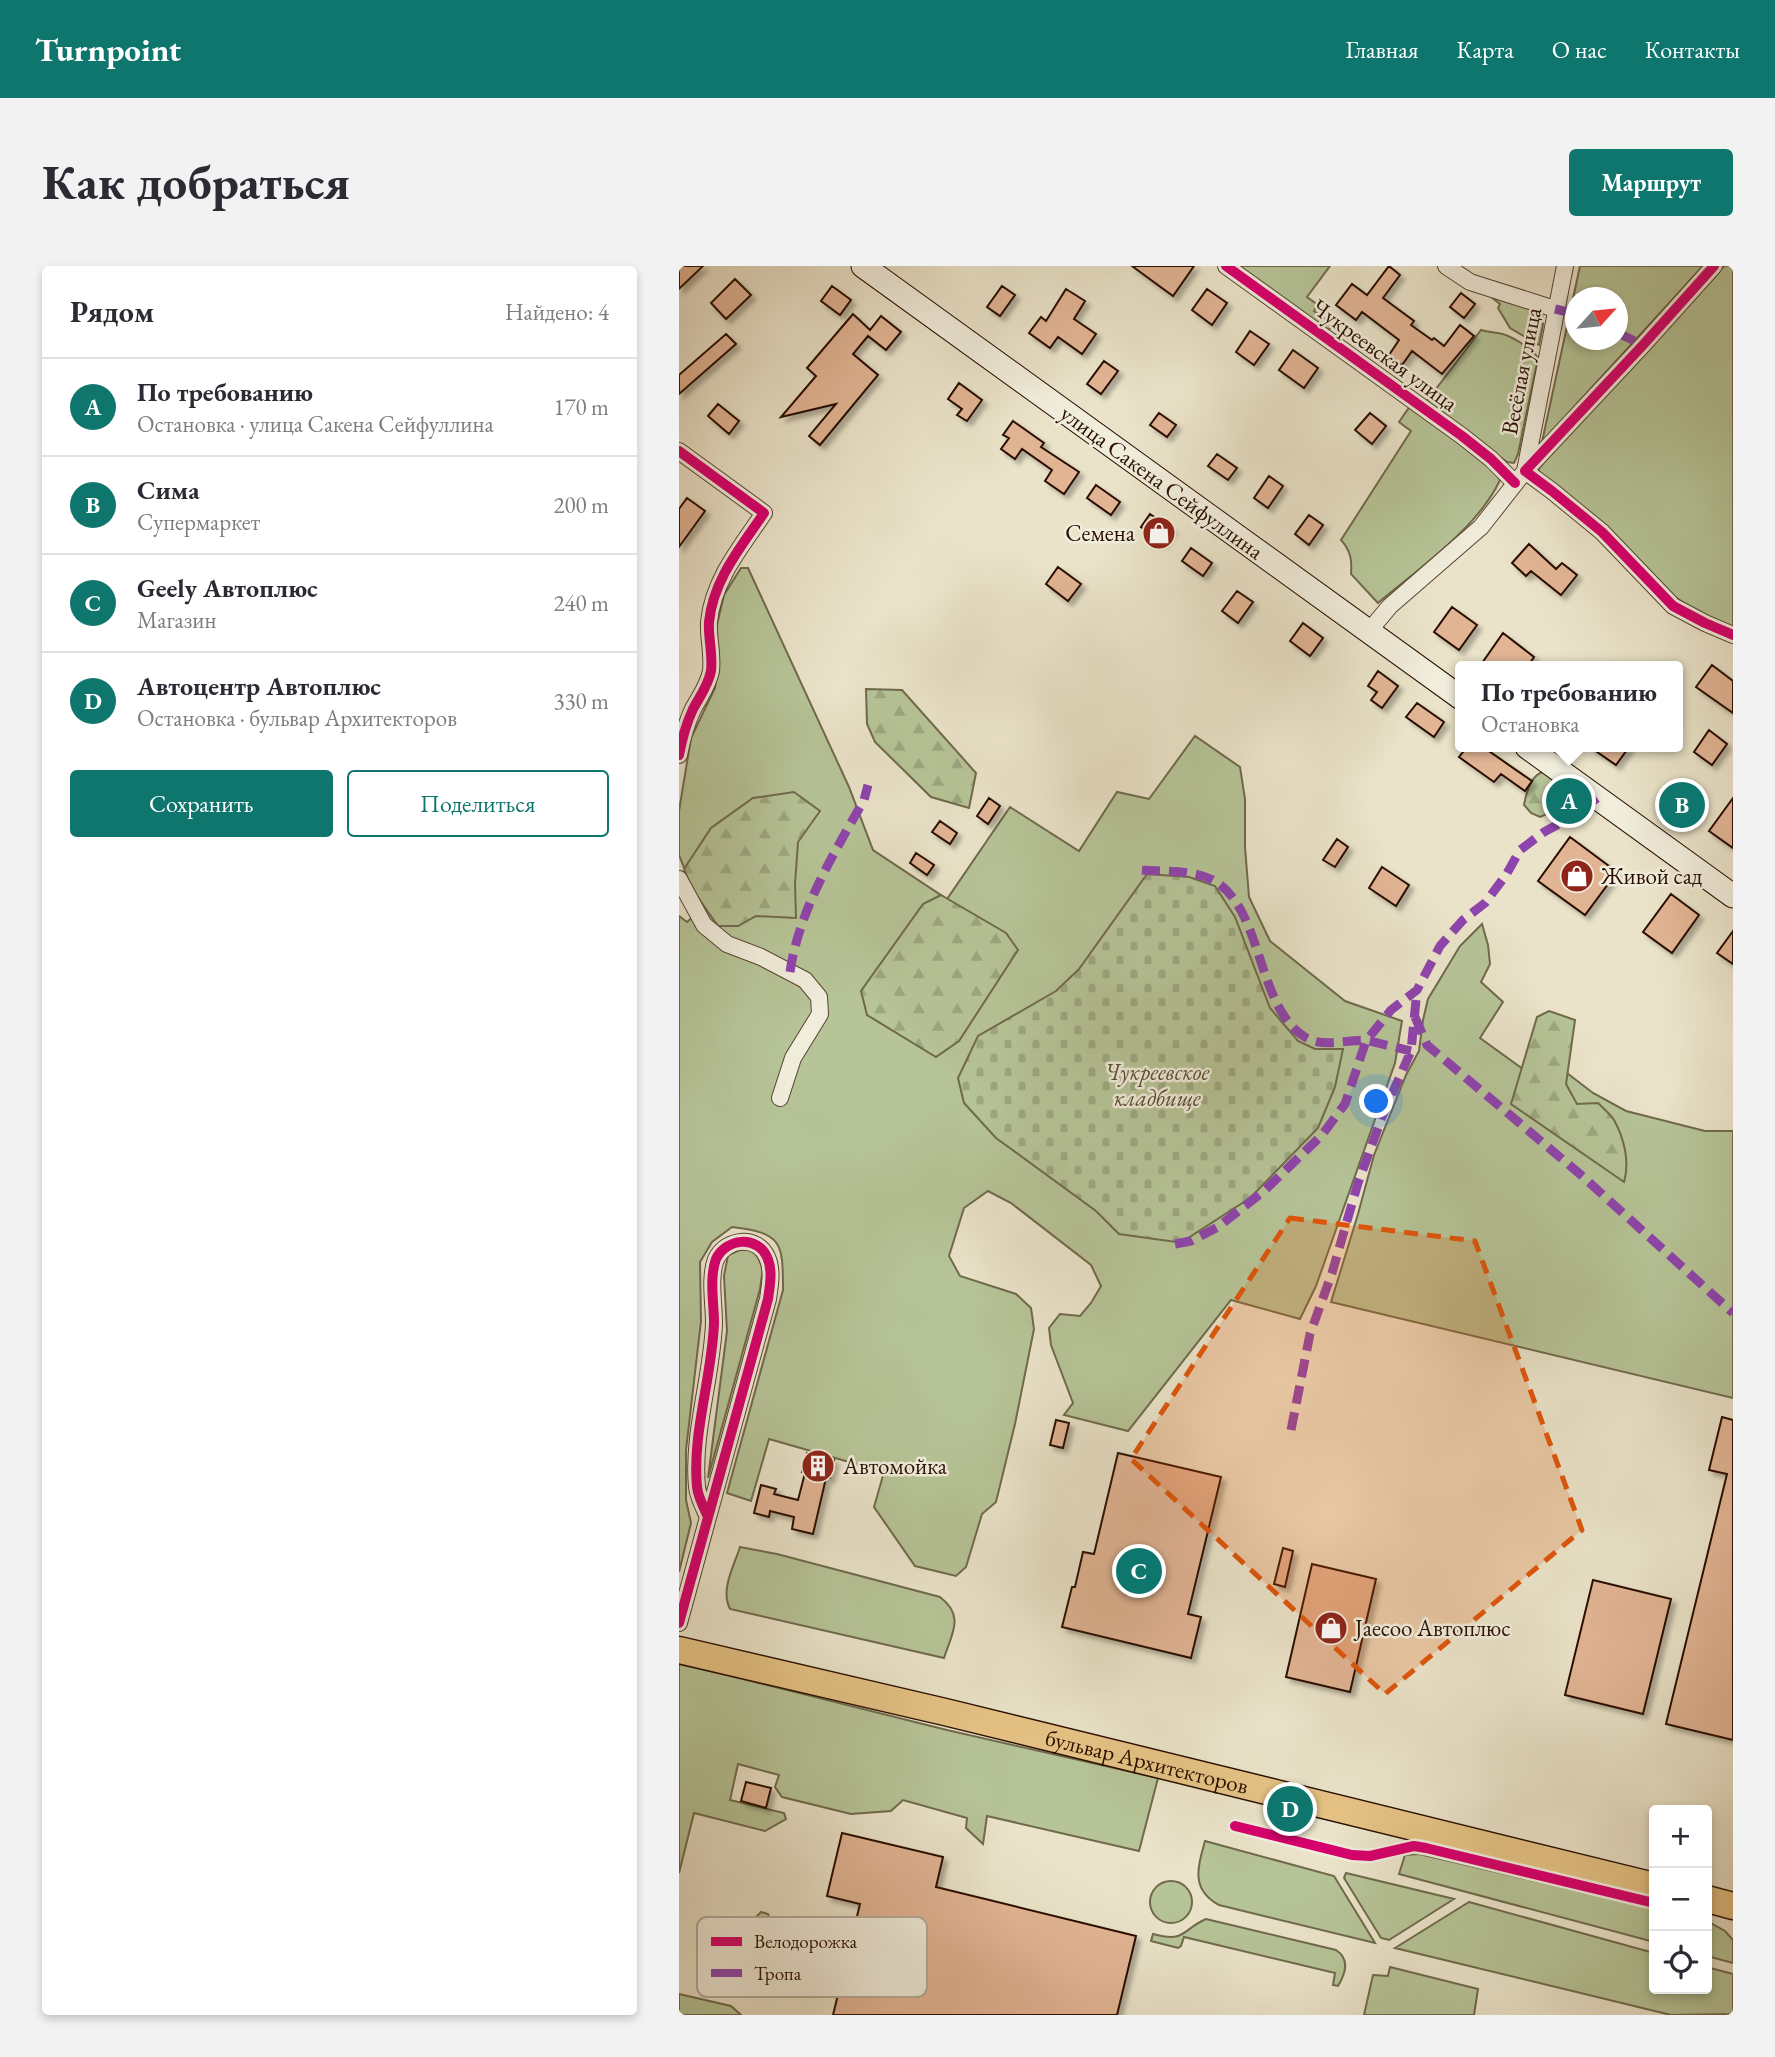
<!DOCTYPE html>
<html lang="ru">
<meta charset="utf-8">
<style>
:root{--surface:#fff;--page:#f2f2f3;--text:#2b2b33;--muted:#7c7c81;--line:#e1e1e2;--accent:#0f766e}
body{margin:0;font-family:"EB Garamond",serif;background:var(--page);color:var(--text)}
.controls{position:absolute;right:21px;bottom:21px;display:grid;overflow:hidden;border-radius:7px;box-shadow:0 4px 10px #0003}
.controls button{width:63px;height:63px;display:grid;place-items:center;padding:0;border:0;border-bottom:2px solid var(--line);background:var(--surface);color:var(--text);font:35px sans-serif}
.compass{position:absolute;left:886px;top:21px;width:63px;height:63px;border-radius:50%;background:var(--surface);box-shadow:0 4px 10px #0003;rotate:63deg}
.you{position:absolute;left:698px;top:836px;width:24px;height:24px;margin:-18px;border:5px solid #fff;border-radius:50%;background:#1a73e8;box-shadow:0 0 0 10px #1a73e833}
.badge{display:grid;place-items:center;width:46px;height:46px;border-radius:50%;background:var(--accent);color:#fff;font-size:23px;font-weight:700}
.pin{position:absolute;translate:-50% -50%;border:4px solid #fff;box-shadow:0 2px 7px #0006}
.popup{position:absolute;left:776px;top:395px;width:228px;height:91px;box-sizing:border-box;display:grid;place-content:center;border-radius:7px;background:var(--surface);filter:drop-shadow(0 2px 5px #0005);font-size:23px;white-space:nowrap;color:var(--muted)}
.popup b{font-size:26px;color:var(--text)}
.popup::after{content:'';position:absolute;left:50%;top:100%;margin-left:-14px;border:14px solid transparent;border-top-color:var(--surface)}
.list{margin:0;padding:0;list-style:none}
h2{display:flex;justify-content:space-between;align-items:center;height:91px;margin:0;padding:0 28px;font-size:30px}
h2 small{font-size:23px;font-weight:400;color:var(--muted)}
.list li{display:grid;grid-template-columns:46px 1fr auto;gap:21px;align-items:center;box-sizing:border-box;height:98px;padding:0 28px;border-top:2px solid var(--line)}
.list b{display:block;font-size:26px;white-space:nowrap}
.list p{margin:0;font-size:23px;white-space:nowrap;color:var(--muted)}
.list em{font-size:23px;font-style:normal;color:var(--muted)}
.actions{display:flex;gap:14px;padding:21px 28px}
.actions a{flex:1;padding:16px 0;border:2px solid var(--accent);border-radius:7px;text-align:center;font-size:24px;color:var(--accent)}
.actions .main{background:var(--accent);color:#fff}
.icon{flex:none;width:38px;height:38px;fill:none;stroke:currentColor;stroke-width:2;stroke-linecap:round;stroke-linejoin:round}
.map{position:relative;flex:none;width:1054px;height:1749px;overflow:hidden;border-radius:7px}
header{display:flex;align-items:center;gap:42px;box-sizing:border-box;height:98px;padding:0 35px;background:var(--accent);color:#fff}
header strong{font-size:33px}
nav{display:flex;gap:38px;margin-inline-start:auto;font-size:24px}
.intro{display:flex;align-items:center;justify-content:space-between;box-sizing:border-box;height:168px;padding:0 42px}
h1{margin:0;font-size:49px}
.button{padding:18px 32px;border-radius:7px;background:var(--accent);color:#fff;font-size:24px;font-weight:700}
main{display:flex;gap:42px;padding:0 42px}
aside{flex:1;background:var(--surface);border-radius:7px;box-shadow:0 4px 10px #0003}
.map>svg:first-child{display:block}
</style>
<header>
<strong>Turnpoint</strong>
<nav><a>Главная</a><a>Карта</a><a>О нас</a><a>Контакты</a></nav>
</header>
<div class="intro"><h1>Как добраться</h1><a class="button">Маршрут</a></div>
<main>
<aside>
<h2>Рядом<small>Найдено: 4</small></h2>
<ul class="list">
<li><span class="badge">A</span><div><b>По требованию</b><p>Остановка · улица Сакена Сейфуллина</p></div><em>170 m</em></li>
<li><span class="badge">B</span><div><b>Сима</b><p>Супермаркет</p></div><em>200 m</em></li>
<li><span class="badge">C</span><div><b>Geely Автоплюс</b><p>Магазин</p></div><em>240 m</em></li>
<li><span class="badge">D</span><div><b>Автоцентр Автоплюс</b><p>Остановка · бульвар Архитекторов</p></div><em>330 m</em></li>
</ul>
<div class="actions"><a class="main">Сохранить</a><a>Поделиться</a></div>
</aside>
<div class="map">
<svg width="1054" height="1749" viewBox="0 0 1054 1749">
<defs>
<pattern id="forest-firs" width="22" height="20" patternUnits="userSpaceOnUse" patternTransform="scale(1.75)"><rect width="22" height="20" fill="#b6c497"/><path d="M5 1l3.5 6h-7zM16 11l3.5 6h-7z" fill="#9ca780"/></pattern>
<pattern id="cemetery-stones" width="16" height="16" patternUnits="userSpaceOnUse" patternTransform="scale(1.75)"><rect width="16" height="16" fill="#b6c497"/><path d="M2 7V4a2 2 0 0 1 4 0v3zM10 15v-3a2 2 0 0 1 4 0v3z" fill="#9ca780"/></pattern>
<filter id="shadow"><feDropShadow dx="4.5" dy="4.5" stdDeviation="2" flood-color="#0004"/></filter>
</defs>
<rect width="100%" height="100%" fill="#eae3c9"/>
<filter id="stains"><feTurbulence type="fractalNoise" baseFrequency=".00286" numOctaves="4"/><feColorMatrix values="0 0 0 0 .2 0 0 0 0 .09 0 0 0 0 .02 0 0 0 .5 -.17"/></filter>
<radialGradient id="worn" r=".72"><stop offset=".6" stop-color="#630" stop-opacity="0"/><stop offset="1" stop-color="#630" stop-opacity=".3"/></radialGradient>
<path fill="#b6c497" stroke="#70694c" stroke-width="2" fill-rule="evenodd" d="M557 0H651L628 31 639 39 635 45 654 59 648 66Z
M901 0H1024L863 176ZM897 32H939V74H897Z
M1045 0H1054V370L987 325 865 213 859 204 866 194Z
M812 31 863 47 864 59 860 79 831 62 819 42 821 38Z
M802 64C808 66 813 66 819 67 830 68 854 83 859 92L839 188 835 197 828 196 747 136Z
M734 140 814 204 821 214C799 262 738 304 699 337L672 308C673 294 672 285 662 274L732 165 720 156 729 143Z
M62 302H69L170 521 194 584 268 633 331 541 400 585 438 526 470 533 516 470 561 501 566 533V581L570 631 591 675 666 735 723 755 716 797 637 1020 621 1053 552 1034 449 1165 385 1149 394 1137 372 1079 370 1062 381 1048 401 1050 412 1037 422 1020 412 999 332 937 309 925 285 942 270 990 281 1010 337 1028 352 1042 355 1063 336 1158 317 1236 303 1248 287 1301 277 1310 236 1300 195 1241 205 1206 90 1173 72 1235 48 1227 104 1024C104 976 103 967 53 961L33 976 21 996 22 1055 7 1184V1234L12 1257 0 1306V650L8 656 22 644 0 589V545L12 472 36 422 40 395 35 371 45 329Z
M803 658 809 679 811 698 802 716 824 736 801 772 855 811 867 791 914 827 947 845 1026 865H1054V1132L652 1036 679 948 695 889 727 809 740 785 744 754 749 733 781 680Z
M63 983 74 984 79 991 84 1003 81 1023 29 1212 48 1065 45 1010 49 989Z
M61 1281 98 1288 261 1331C286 1350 273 1367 265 1392L51 1343C41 1324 55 1300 61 1281Z
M0 1397 268 1464 479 1512 460 1585 308 1550 304 1578 287 1562 288 1552 224 1534 212 1545 172 1548 103 1531 96 1521 100 1509 59 1498 51 1534 105 1547 107 1553 86 1565 15 1547 0 1607Z
M526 1575 655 1610 696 1677 540 1639C511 1623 519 1601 526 1575Z
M740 1588 975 1643V1676L720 1608 726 1589Z
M667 1607 775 1633 710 1674 702 1672 665 1612Z
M471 1636a21 21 0 1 1 42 0a21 21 0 1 1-42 0Z
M790 1636 975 1687V1723H1028V1701L1054 1708V1748L992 1749 716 1682Z
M82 1646 89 1648 91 1654 73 1725 71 1728 65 1730 62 1729 60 1722 77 1651Z
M527 1653 657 1684C671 1693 667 1707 659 1720L654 1719 656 1707 505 1671 502 1680 499 1682 472 1675 474 1668C507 1677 502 1664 527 1653Z
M1028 1655 1046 1665 1054 1674V1697L1028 1690Z
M711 1701 799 1723 795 1749H685L694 1709 709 1710Z
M0 1728 52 1740 62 1749H0Z"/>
<path fill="url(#forest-firs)" stroke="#70694c" stroke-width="2" d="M187 423 223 424 297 507 290 542 252 531 196 476 188 458Z
M864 506 877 514 880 535 871 547 861 551 852 547 845 539C847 528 852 509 864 506Z
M115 526 141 545 119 576 116 618 117 652 77 650 59 660H39L13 623 5 603 32 562 74 532Z
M262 629 327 667 339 684 280 775 257 791 188 749 182 725 244 638Z
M870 745 896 754 887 818 898 838 919 837C924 842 931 848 935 854 945 872 951 896 945 916L832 838 858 751Z"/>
<path fill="url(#cemetery-stones)" stroke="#70694c" stroke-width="2" d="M468 608 510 611 536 620 556 651 591 742 619 775 636 783H664L656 821 639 862 571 932 509 972 497 976 440 968 417 945 317 872 285 837 279 812 299 770 377 725 400 703Z"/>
<path fill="#e1b494" stroke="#290e00" stroke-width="2" filter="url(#shadow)" d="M0 0H24L0 23Z
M453 0H515L494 30Z
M710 0 721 9 704 32 735 55 732 59 753 74 755 72 765 80 781 59 795 70 763 108 733 85 723 99 710 89 720 74 683 46 677 54 657 39 673 18 688 29Z
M56 13 72 29 47 53 32 37Z
M153 20 172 34 161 49 142 35Z
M323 20 336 29 321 50 308 41Z
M387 23 406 35 395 53 417 68 403 88 379 71 371 82 350 67 362 51 367 55Z
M528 23 548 37 533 59 513 44Z
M782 27 796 38 785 52 771 41Z
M174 48 191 64 202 50 222 66 207 84 189 70 174 88 199 109 141 179 130 170 157 138 102 151 137 110 128 102Z
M571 65 590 78 575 99 557 86Z
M47 68 57 78 0 128V109Z
M614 84 639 102 625 122 600 104Z
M425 95 439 105 422 128 408 118Z
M280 117 303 134 288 155 278 149 283 143 269 133Z
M39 138 60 155 50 168 29 150Z
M480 147 497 159 488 171 471 159Z
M691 147 707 160 693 178 676 164Z
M334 155 365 177 362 181 400 206 385 228 366 215 373 204 343 183 336 193 322 183 330 172 324 169Z
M538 188 558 202 549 214 529 200Z
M590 210 604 220 589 242 575 232Z
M417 219 441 236 432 249 408 232Z
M8 232 26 245 0 281V243Z
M471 248 493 263 483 277 462 261Z
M630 249 644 259 630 279 616 268Z
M850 278 877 303 883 297 898 309 882 329 852 305 847 310 833 297Z
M512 282 533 297 524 310 503 295Z
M379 301 402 318 389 335 367 318Z
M558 325 574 336 559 357 543 345Z
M773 341 798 359 780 384 755 366Z
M624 357 644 372 631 390 611 375Z
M824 367 855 391 849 400H801Z
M1033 399 1054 415V447L1017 421Z
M699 405 719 420 703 442 692 434 698 426 689 420Z
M738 437 765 456 755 471 727 451Z
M1030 464 1048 478 1033 499 1015 486Z
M788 481H804L853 515 846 525 822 508 815 516 780 491Z
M911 481H950L937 499Z
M996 523 1020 540 1010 554 986 537Z
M310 532 321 540 309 558 298 550Z
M1054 532V582L1030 565Z
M261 555 278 567 271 578 253 566Z
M891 571 938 606 906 649 859 615Z
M658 573 669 581 656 601 644 594Z
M237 587 255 599 248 609 231 597Z
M703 601 730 619 717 640 690 622Z
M992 628 1020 649 993 687 964 666Z
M1054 665V698L1038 687Z
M1043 1151 1054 1154V1474L987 1458 1048 1208 1030 1204Z
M377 1154 390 1157 384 1182 371 1179Z
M128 1187 155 1194 151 1212H147L134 1268 113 1263 115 1251 91 1245 90 1251 75 1247 82 1219 97 1223 95 1228 119 1234 126 1207 123 1206Z
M439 1187 542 1211 509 1348 522 1351 512 1392 383 1361 393 1321H396L404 1286 415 1288Z
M604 1282 614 1285 606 1321 595 1318Z
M633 1298 697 1313 671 1426 607 1411Z
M914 1314 992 1333 964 1448 886 1429Z
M67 1516 92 1522 87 1542 62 1535Z
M163 1567 264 1591 257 1621 457 1670 438 1749H154L181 1638 148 1630Z"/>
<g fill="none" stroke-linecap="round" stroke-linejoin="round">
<defs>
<path id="street" d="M547 0 783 170 812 193 836 217
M767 0 791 16 876 43
M1035 0 964 79 846 205 873 225 923 266 994 340 1026 357 1054 369
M0 185 85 247C62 281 34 314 30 356 29 372 34 388 32 405 29 420 21 430 14 443 7 458 3 473 0 489
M690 365 711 340 802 261 846 205 886 0
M0 613 25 659 48 678 82 691 126 714 140 731 141 748 114 792 101 832
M0 1357 89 1033C91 1019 94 1004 88 991 78 969 47 972 37 993 30 1012 35 1037 35 1057 33 1112 13 1166 18 1221 19 1231 25 1242 29 1251"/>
<path id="secondary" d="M184 0 782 432
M848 481 1054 630"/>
<g id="primary">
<path id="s1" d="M0 1384 266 1446 975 1620"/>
<path d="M1028 1633 1054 1640"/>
</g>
</defs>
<use href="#street" stroke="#594332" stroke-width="18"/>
<use href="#secondary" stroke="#290e00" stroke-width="25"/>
<use href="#primary" stroke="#290e00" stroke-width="29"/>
<use href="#street" stroke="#f1eddc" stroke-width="16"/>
<use href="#secondary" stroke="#f1eddc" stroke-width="23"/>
<use href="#primary" stroke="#e5c284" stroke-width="26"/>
<path stroke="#8e44ad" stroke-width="9" stroke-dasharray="18 9" stroke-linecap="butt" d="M876 43 897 48
M939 67 964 79
M463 604C486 606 517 603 537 616 584 645 578 742 626 771 645 783 669 772 690 775 704 778 718 782 732 785
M111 706C120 644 155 587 185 534L189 519
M736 751 748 779 902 909 1054 1047
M496 978 512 975 539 961 585 925 643 869 666 838 687 775 712 744 738 724 761 680 784 654 806 637 827 609 841 584 865 566 889 553 918 532
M612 1164 631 1068 653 1007 679 917 703 851 732 785 738 724"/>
<defs>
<path id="cycleway" d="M547 0 783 170 812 193 836 217
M1035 0 964 79 846 205 873 225 923 266 994 340 1026 357 1054 369
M0 185 85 247C62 281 34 314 30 356 29 372 34 388 32 405 29 420 21 430 14 443 7 458 3 473 0 489
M0 1357 89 1033C91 1019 94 1004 88 991 78 969 47 972 37 993 30 1012 35 1037 35 1057 33 1112 13 1166 18 1221 19 1231 25 1242 29 1251
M556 1560 673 1589 691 1590 735 1580 747 1582 975 1637"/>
</defs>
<use href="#cycleway" stroke="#f1eddc" stroke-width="15"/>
<use href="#cycleway" stroke="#d6006c" stroke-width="10"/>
</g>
<path fill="#de550b" fill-opacity="0.2" stroke="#de550b" stroke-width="5" stroke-dasharray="14 9" stroke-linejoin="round" d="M611 952 796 975 903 1264 706 1428 452 1193Z"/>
<defs>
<symbol id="shop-disc" viewBox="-11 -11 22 22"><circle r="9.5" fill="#8f2418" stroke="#f1eddc"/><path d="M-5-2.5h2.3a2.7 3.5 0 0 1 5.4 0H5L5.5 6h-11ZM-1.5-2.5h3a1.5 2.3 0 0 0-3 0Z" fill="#fff"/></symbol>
<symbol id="building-disc" viewBox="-11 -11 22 22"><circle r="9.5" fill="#8f2418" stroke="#f1eddc"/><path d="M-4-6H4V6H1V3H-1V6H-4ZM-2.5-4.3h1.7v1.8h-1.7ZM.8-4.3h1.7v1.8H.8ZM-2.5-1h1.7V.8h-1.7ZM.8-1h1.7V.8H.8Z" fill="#fff"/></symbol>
</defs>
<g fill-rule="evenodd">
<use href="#shop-disc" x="461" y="248" width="38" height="38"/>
<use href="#shop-disc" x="879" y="591" width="38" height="38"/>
<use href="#building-disc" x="120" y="1181" width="38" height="38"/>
<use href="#shop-disc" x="633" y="1343" width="38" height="38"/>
</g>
<g text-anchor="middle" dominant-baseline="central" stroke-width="5" stroke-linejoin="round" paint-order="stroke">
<g font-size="23" fill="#290e00" stroke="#f1eddc">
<text transform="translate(706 89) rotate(36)">Чукреевская улица</text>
<text transform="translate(842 105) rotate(-79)">Весёлая улица</text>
<text transform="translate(483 216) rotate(36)">улица Сакена Сейфуллина</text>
<text stroke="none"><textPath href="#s1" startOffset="481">бульвар Архитекторов</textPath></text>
</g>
<g font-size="23" fill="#290e00" stroke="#f1eddc" text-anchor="start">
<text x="456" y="267" text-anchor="end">Семена</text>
<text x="922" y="610">Живой сад</text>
<text x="164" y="1200">Автомойка</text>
<text x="676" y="1362">Jaecoo Автоплюс</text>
</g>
<g font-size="23" font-style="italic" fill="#5a4e35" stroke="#f1eddc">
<text x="478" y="806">Чукреевское<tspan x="478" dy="26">кладбище</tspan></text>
</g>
</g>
<rect x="18" y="1651" width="230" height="80" rx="10" fill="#f1eddc" stroke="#b5aa9a" stroke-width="2"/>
<rect x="32" y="1671" width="31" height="9" fill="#d6006c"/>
<rect x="32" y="1703" width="31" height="8" fill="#8e44ad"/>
<g font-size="19" fill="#290e00">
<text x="75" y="1682">Велодорожка</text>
<text x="75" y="1714">Тропа</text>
</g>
<rect width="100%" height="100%" filter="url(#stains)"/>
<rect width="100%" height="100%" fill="url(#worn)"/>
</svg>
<div class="controls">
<button>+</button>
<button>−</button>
<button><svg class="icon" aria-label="locate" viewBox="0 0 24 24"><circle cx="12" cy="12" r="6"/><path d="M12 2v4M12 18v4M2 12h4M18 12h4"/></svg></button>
</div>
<svg class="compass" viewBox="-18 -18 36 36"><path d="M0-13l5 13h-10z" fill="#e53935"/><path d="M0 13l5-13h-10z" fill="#7c7c81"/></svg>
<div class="you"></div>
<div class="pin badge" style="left:890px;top:535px">A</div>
<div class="popup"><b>По требованию</b>Остановка</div>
<div class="pin badge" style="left:1003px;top:539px">B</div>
<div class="pin badge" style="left:460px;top:1305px">C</div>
<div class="pin badge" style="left:611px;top:1543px">D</div>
</div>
</main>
